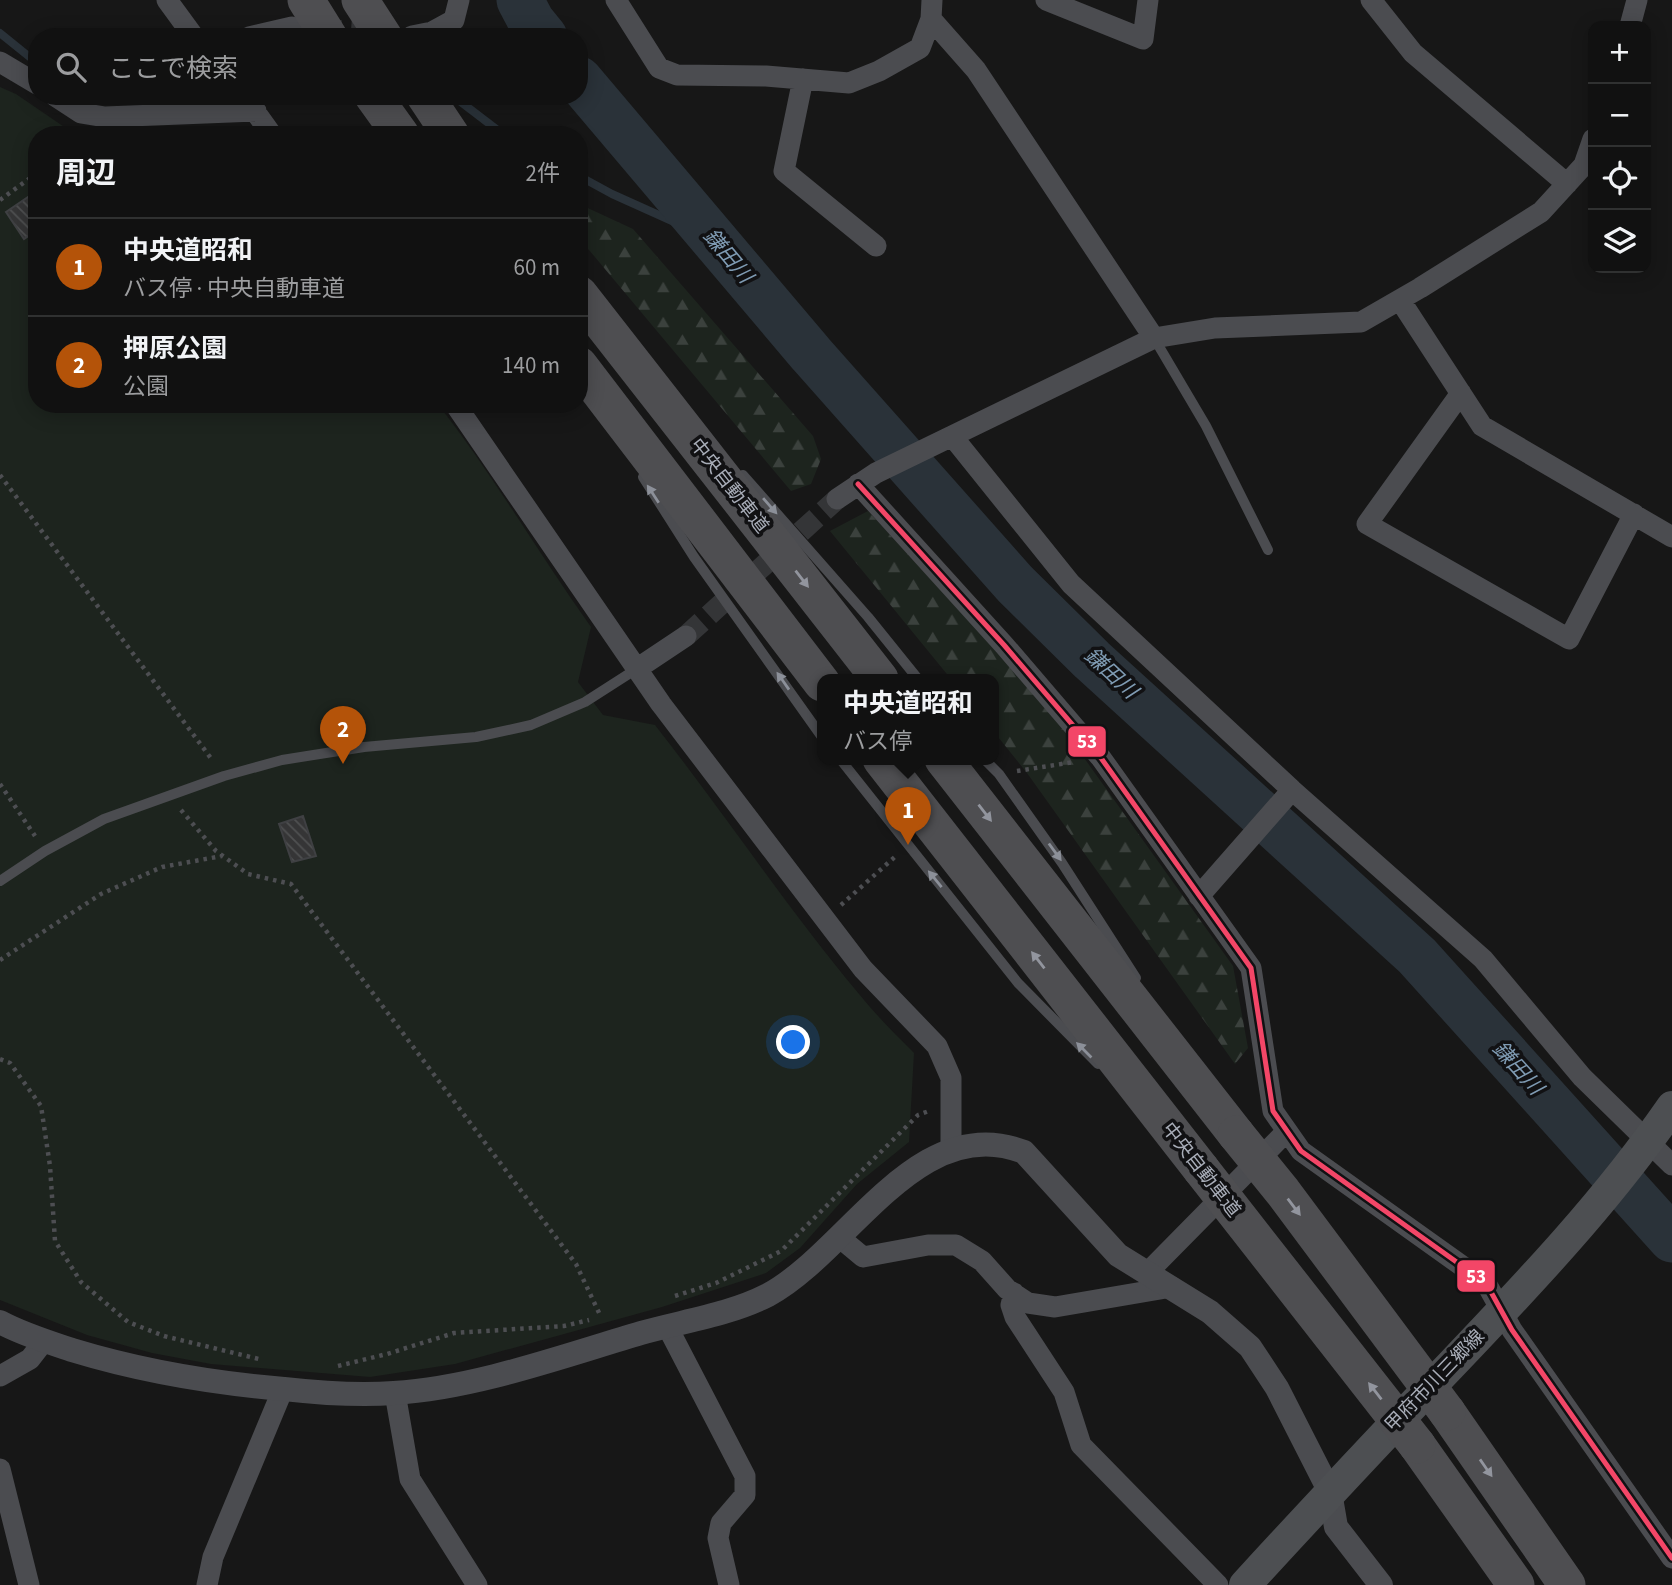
<!DOCTYPE html>
<html lang="ja">
<meta charset="utf-8">
<style>
:root{--surface:#111;--page:#1e1f1f;--text:#f1f3f6;--muted:#9c9d9f;--line:#303131;--accent:#b45309}
body{margin:0;font-family:"Source Sans 3","Noto Sans JP",sans-serif;background:var(--page);color:var(--text)}
.controls{position:absolute;right:21px;top:21px;display:grid;overflow:hidden;border-radius:14px;box-shadow:0 4px 18px #0003}
.controls button{width:63px;height:63px;display:grid;place-items:center;padding:0;border:0;border-bottom:2px solid var(--line);background:var(--surface);color:var(--text);font:35px sans-serif}
.you{position:absolute;left:794px;top:1043px;width:24px;height:24px;margin:-18px;border:5px solid #fff;border-radius:50%;background:#1a73e8;box-shadow:0 0 0 10px #1a73e833}
.badge{display:grid;place-items:center;width:46px;height:46px;border-radius:50%;background:var(--accent);color:#fff;font-size:23px;font-weight:700}
.pin{position:absolute;translate:-50% -58px;filter:drop-shadow(0 2px 4px #0008)}
.pin::after{content:'';position:absolute;top:37px;width:24px;height:21px;background:inherit;clip-path:polygon(0 0,100% 0,50% 100%)}
.popup{position:absolute;left:817px;top:674px;width:182px;height:91px;box-sizing:border-box;display:grid;place-content:center;border-radius:14px;background:var(--surface);filter:drop-shadow(0 2px 5px #0005);font-size:23px;white-space:nowrap;color:var(--muted)}
.popup b{font-size:26px;color:var(--text)}
.popup::after{content:'';position:absolute;left:50%;top:100%;margin-left:-14px;border:14px solid transparent;border-top-color:var(--surface)}
.list{margin:0;padding:0;list-style:none}
h2{display:flex;justify-content:space-between;align-items:center;height:91px;margin:0;padding:0 28px;font-size:30px}
h2 small{font-size:23px;font-weight:400;color:var(--muted)}
.list li{display:grid;grid-template-columns:46px 1fr auto;gap:21px;align-items:center;box-sizing:border-box;height:98px;padding:0 28px;border-top:2px solid var(--line)}
.list b{display:block;font-size:26px;white-space:nowrap}
.list p{margin:0;font-size:23px;white-space:nowrap;color:var(--muted)}
.list em{font-size:23px;font-style:normal;color:var(--muted)}
.icon{flex:none;width:38px;height:38px;fill:none;stroke:currentColor;stroke-width:2;stroke-linecap:round;stroke-linejoin:round}
.map{position:relative;flex:none;width:1672px;height:1585px;overflow:hidden}
.search{position:absolute;background:var(--surface);box-shadow:0 4px 18px #0003;left:28px;top:28px;width:560px;height:77px;display:flex;align-items:center;gap:18px;box-sizing:border-box;padding:0 24px;border-radius:28px;color:var(--muted);font-size:26px}
.panel{position:absolute;background:var(--surface);box-shadow:0 4px 18px #0003;left:28px;top:126px;width:560px;height:287px;border-radius:28px}
.map>svg:first-child{display:block}
</style>
<div class="map">
<svg width="1672" height="1585" viewBox="0 0 1672 1585">
<defs>
<pattern id="forest-firs" width="22" height="20" patternUnits="userSpaceOnUse" patternTransform="scale(1.75)"><rect width="22" height="20" fill="#1d241e"/><path d="M5 1l3.5 6h-7zM16 11l3.5 6h-7z" fill="#3b413d"/></pattern>
<pattern id="building-back-hatch" width="6" height="6" patternUnits="userSpaceOnUse" patternTransform="scale(1.75)"><rect width="6" height="6" fill="#353536"/><path d="M-1 5l2 2M0 0l6 6M5-1l2 2" fill="none" stroke="#4f5051"/></pattern>
</defs>
<rect width="100%" height="100%" fill="#171717"/>
<path fill="url(#forest-firs)" d="M579 204 633 229 813 436 821 459 811 484 791 491 579 238Z
M868 511 1044 702 1233 966 1248 1048 1235 1064 1027 773 994 732V679H951L830 531Z"/>
<path fill="#1d241e" d="M0 87 16 94 76 135H37V404H438C493 475 539 554 591 627L578 682 603 715 655 725C725 814 787 908 859 994 876 1015 895 1034 914 1053L909 1142 857 1184 800 1248 766 1273 662 1307 455 1364 370 1377 211 1364 152 1353 87 1335 0 1300Z"/>
<g fill="none" stroke-linecap="round" stroke-linejoin="round">
<path stroke="#2a3239" stroke-width="8" d="M0 33 37 63
M453 96 504 135
M579 176 612 194 712 239"/>
<path stroke="#2a3239" stroke-width="47" d="M520 0 531 21 544 37
M579 80 811 354 1015 584 1092 660 1417 956 1672 1239"/>
</g>
<path fill="url(#building-back-hatch)" stroke="#3f4043" stroke-width="2" d="M37 191V230L24 239 6 212Z
M303 816 316 856 292 862 279 824Z"/>
<g fill="none" stroke-linecap="round" stroke-linejoin="round">
<path stroke="#343537" stroke-width="21" stroke-dasharray="21 10" stroke-linecap="butt" d="M320 29 385 34
M686 636 837 499"/>
<path stroke="#4d4e52" stroke-width="4.5" stroke-dasharray="3.5 5" stroke-linecap="butt" d="M0 200 37 173
M0 475 213 761
M1017 771 1074 762
M0 784 35 836
M181 810 216 851 248 874 291 884 576 1264 601 1317
M841 905 897 855
M0 960 101 894 162 867 222 856
M0 1059 10 1063 41 1106 50 1166 55 1241 81 1282 128 1322 164 1336 263 1360
M675 1296 716 1283 781 1251 918 1115 929 1111
M338 1366 387 1354 454 1333 564 1326 589 1320"/>
<path stroke="#4b4c50" stroke-width="10" d="M1154 338 1206 426 1268 550
M743 475 868 617 918 679
M643 477 694 557 822 737
M840 759 1018 983 1098 1064
M984 759 999 774 1062 863 1136 978
M0 881 45 851 104 819 224 776 282 760 364 747 476 737 531 725 585 702 638 668"/>
<path stroke="#4b4c50" stroke-width="21" d="M167 0 194 37
M616 0 659 68 677 75 766 76 849 83 879 71 920 48 931 19
M932 0 931 19 976 70 1154 338
M1046 0 1143 39 1148 0
M1371 0 1413 53 1567 184
M1630 26 1637 0
M412 36 432 32 454 20 459 0
M249 37 292 27
M0 62 37 84
M803 79 784 171 876 246
M55 96 81 113 105 117 256 111
M244 96 272 135
M1400 300 1482 426 1672 537
M1461 393 1367 524 1569 639 1634 514
M455 404 661 704 863 969 937 1046 951 1078V1150
M952 436 1071 584 1292 790 1483 959 1582 1077 1672 1165
M858 484 1004 645 1101 758 1251 968 1273 1111 1301 1151 1486 1283 1512 1330 1672 1558
M837 499 876 473 1154 338 1215 328 1361 322 1420 288 1541 212 1584 165 1593 139
M638 668 686 636
M1199 896 1292 790
M839 1237 863 1257 928 1245H956L982 1261 1007 1289 1028 1303 1055 1307 1172 1287
M1148 1272 1287 1131
M1014 1293 1011 1305 1015 1317 1064 1392 1081 1445 1218 1585
M667 1326 745 1476V1495L721 1523 718 1538 729 1585
M0 1376 30 1359 44 1341
M395 1393 410 1479 477 1585
M0 1469 29 1585
M207 1585 213 1557 283 1389"/>
<path stroke="#4b4c50" stroke-width="24" d="M0 1322C22 1334 48 1342 72 1350 141 1371 212 1383 284 1389 320 1393 357 1396 394 1393 475 1388 563 1356 641 1333 683 1321 729 1315 768 1295 848 1252 918 1110 1024 1152L1118 1255 1210 1312 1250 1347 1277 1388 1330 1492 1336 1527 1381 1585"/>
<path stroke="#4d4f52" stroke-width="32" d="M1245 1585C1313 1511 1382 1437 1452 1364 1530 1282 1607 1201 1672 1107"/>
<path stroke="#4e4e51" stroke-width="37" d="M306 0 329 37
M360 0 384 37
M373 96 401 135
M425 96 451 135
M579 294 880 679
M579 365 822 683
M881 759 1201 1169
M943 759 1236 1134
M1447 1412 1567 1585
M1417 1445 1516 1585"/>
<path stroke="#4e4e51" stroke-width="37" d="M1236 1134 1283 1192 1447 1412
M1201 1169 1417 1445"/>
<defs>
<path id="bus-1" d="M858 484 1004 645 1101 758 1251 968 1273 1111 1301 1151 1486 1283 1512 1330 1672 1558"/>
</defs>
<use href="#bus-1" stroke="#111113" stroke-width="10"/>
<use href="#bus-1" stroke="#f34667" stroke-width="5"/>
</g>
<defs><path id="oneway-solid" d="M-6-.8H1V-3.2L6.5 0L1 3.2V.8H-6Z" transform="scale(1.75)"/></defs>
<g fill="#8c9099">
<use href="#oneway-solid" transform="translate(653 494) rotate(-123)"/>
<use href="#oneway-solid" transform="translate(770 506) rotate(49)"/>
<use href="#oneway-solid" transform="translate(783 681) rotate(-125)"/>
<use href="#oneway-solid" transform="translate(1055 852) rotate(54)"/>
<use href="#oneway-solid" transform="translate(935 879) rotate(-129)"/>
<use href="#oneway-solid" transform="translate(1084 1050) rotate(-135)"/>
</g>
<g fill="#92959e">
<use href="#oneway-solid" transform="translate(802 579) rotate(52)"/>
<use href="#oneway-solid" transform="translate(985 813) rotate(52)"/>
<use href="#oneway-solid" transform="translate(1038 960) rotate(-128)"/>
<use href="#oneway-solid" transform="translate(1294 1207) rotate(53)"/>
<use href="#oneway-solid" transform="translate(1375 1391) rotate(-128)"/>
<use href="#oneway-solid" transform="translate(1486 1468) rotate(55)"/>
</g>
<g text-anchor="middle" dominant-baseline="central" stroke-width="7" stroke-linejoin="round" paint-order="stroke">
<g font-size="19" fill="#a8adb8" stroke="#111113">
<text transform="translate(729 486) rotate(52)">中央自動車道</text>
<text transform="translate(1201 1170) rotate(52)">中央自動車道</text>
<text transform="translate(1435 1381) rotate(-46)">甲府市川三郷線</text>
</g>
<g font-size="21" font-style="italic" fill="#7f9bb3" stroke="#111113">
<text transform="translate(728 256) rotate(50)">鎌田川</text>
<text transform="translate(1111 673) rotate(43)">鎌田川</text>
<text transform="translate(1518 1068) rotate(48)">鎌田川</text>
</g>
</g>
<g stroke="#111113" stroke-width="2.5">
<rect x="1067" y="725" width="40" height="33" rx="7" fill="#f34667"/>
<rect x="1456" y="1259" width="40" height="34" rx="7" fill="#f34667"/>
</g>
<g font-size="19" text-anchor="middle" font-weight="bold" fill="#fff">
<text x="1087" y="748">53</text>
<text x="1476" y="1283">53</text>
</g>
</svg>
<div class="controls">
<button>+</button>
<button>−</button>
<button><svg class="icon" aria-label="locate" viewBox="0 0 24 24"><circle cx="12" cy="12" r="6"/><path d="M12 2v4M12 18v4M2 12h4M18 12h4"/></svg></button>
<button><svg class="icon" aria-label="layers" viewBox="0 0 24 24"><path d="M12 4l9 5-9 5-9-5zM3 14l9 5 9-5"/></svg></button>
</div>
<div class="you"></div>
<div class="pin badge" style="left:908px;top:845px">1</div>
<div class="popup"><b>中央道昭和</b>バス停</div>
<div class="pin badge" style="left:343px;top:764px">2</div>
<div class="search"><svg class="icon" aria-label="search" viewBox="0 0 24 24"><circle cx="10" cy="10" r="6"/><path d="M15 15l6 6"/></svg>ここで検索</div>
<section class="panel">
<h2>周辺<small>2件</small></h2>
<ul class="list">
<li><span class="badge">1</span><div><b>中央道昭和</b><p>バス停 · 中央自動車道</p></div><em>60 m</em></li>
<li><span class="badge">2</span><div><b>押原公園</b><p>公園</p></div><em>140 m</em></li>
</ul>
</section>
</div>
